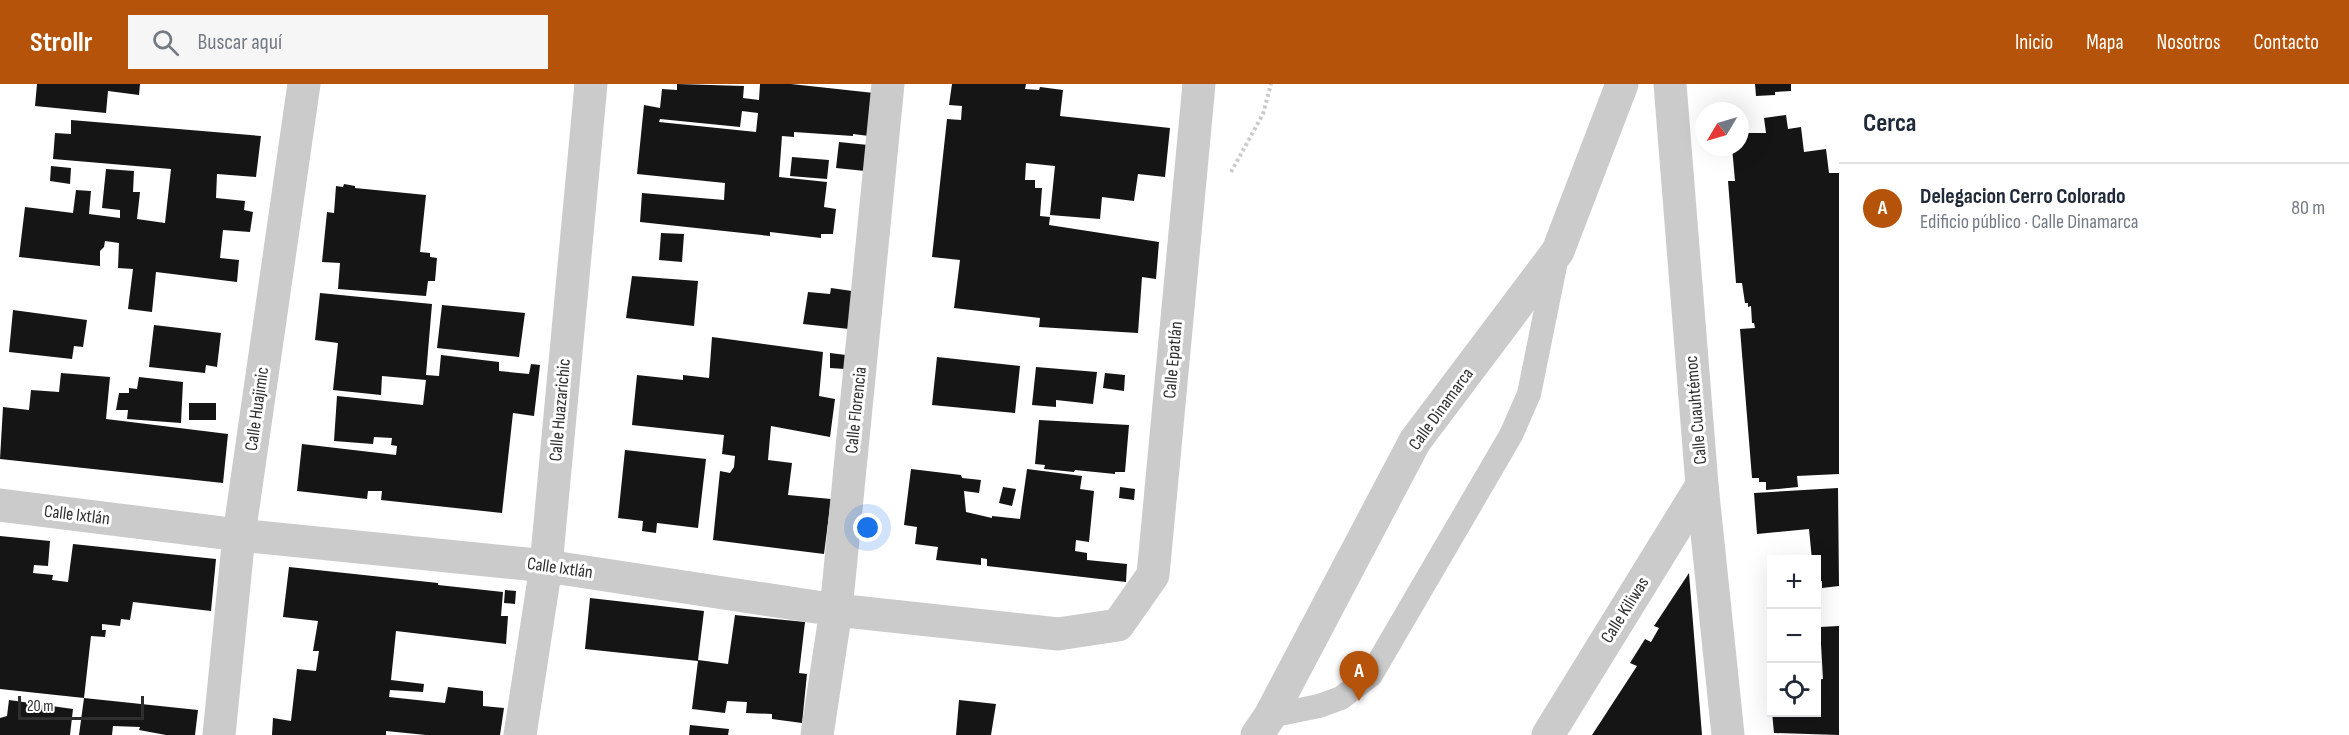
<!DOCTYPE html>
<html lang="es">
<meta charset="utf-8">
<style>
:root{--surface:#fff;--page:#f6f6f7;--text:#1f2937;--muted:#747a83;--line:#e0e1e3;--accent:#b45309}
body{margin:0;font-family:"Sofia Sans Condensed",sans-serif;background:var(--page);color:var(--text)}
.controls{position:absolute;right:18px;bottom:18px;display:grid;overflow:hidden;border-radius:0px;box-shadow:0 6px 24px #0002}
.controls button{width:54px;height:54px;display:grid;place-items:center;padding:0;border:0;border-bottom:2px solid var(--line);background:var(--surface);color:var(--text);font:30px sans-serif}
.compass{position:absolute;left:1695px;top:18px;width:54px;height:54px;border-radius:50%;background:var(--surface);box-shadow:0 6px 24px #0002;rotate:232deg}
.scale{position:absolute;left:18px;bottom:15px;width:126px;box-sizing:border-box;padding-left:6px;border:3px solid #2e2e2e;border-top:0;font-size:16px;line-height:21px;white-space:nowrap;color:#2e2e2e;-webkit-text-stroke:4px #fff;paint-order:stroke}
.you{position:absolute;left:868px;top:444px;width:21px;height:21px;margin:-15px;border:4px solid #fff;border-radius:50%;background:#1a73e8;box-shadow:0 0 0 9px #1a73e833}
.badge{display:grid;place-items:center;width:39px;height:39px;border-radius:50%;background:var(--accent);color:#fff;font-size:20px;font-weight:700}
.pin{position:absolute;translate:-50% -50px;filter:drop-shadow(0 2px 3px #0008)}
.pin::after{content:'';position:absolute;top:32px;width:21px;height:18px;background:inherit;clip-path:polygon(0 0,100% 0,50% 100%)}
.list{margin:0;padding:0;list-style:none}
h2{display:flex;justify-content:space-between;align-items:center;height:78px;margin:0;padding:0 24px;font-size:26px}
h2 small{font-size:20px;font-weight:400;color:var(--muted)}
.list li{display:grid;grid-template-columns:39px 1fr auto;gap:18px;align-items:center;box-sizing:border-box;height:90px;padding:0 24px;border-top:2px solid var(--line)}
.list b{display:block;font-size:22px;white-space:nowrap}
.list p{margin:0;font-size:20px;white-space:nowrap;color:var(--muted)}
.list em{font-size:20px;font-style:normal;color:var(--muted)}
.icon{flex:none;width:33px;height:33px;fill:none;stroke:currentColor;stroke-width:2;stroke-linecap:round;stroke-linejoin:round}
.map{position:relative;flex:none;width:1839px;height:651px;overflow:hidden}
header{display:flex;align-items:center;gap:36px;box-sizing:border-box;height:84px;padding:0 30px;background:var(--accent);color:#fff}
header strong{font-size:28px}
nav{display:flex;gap:33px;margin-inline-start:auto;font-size:21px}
.search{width:420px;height:54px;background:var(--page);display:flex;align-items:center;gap:15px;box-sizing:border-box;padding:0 21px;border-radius:0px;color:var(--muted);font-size:22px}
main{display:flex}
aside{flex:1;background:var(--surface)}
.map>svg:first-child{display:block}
</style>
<header>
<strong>Strollr</strong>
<div class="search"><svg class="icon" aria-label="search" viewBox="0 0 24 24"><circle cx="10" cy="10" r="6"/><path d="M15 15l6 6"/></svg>Buscar aquí</div>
<nav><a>Inicio</a><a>Mapa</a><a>Nosotros</a><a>Contacto</a></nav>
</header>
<main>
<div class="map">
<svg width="1839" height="651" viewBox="0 0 1839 651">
<rect width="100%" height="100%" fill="#fff"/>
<path fill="#151515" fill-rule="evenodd" d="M37 0H140L139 11 108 7 106 29 35 22Z
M677 0 744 2 743 14 759 16 760 0H791L874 9 869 52 853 50V52L794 48V53L782 52 779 93 827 98 824 123 836 125 833 150H821V154L770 148V152L640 138 642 109 724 116 725 99 637 90 644 21 660 24 662 5 677 6ZM742 27 758 29 756 48 659 38 660 35 740 43Z
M952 0H1026L1025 5 1039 6 1040 3 1063 6 1060 32 1170 44 1165 93 1138 90 1134 117 1102 113 1100 135 1050 131 1055 82 1026 79 1025 96H1035V104H1042L1040 132 1050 133 1049 141 1159 158 1156 195 1142 193 1138 249 1039 243 1040 234 954 224 960 176 932 173 947 35 961 36 962 22 949 21Z
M1755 0H1791V7L1775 8V11L1756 12Z
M1786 31 1788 45 1801 43 1804 68 1826 65 1829 89H1839V390L1797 392 1798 403 1766 406V398H1759V394H1752L1740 245 1755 244 1754 239H1752L1751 222 1748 223V219H1745L1742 199H1736L1728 97H1735L1732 63H1740V49H1766L1764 34Z
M71 36 261 52 256 93 217 90 216 114 245 117 244 126 253 128 250 148 223 146 220 174 239 176 237 198 156 188 152 228 128 225 133 185 118 184 119 159 105 157 104 163 100 167V182L19 173 25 123 73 129 76 106 91 107 89 130 120 134V126L102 124 106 85 134 87 133 108H140L137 135 165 139 171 85 53 75 55 49 71 50Z
M839 58 868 61 865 87 836 84Z
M792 73 829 76 827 95 790 92Z
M51 82 71 84 70 100 50 97Z
M344 100 355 102V104L426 111 420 168 430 169V173L437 174 435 197H428L426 212 338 205 340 179 322 178 327 128 334 129 336 102 343 103Z
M661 149 684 150 682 178 659 176Z
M632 192 698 197 694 242 626 234Z
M831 204 852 207 849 245 803 240 808 208 830 210Z
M320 209 432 220 426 291 439 292 441 271 499 278V287L529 290 531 280 540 281 534 332 513 329 502 429 381 416 382 407H368L367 415 297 407 302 360 396 371 397 362 391 361 392 354 374 353 373 360 334 357 337 312 423 321 426 296 382 292 381 311 333 306 338 259 315 256Z
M442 221 525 229 519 273 437 264Z
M13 226 87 236 83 263 74 262 72 275 9 268Z
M154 241 221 249 217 283 206 281 205 289 149 283Z
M712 253 823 268 819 312 835 315 830 353 771 342 768 376 792 379 788 411 831 415 824 470 713 456 720 387 730 389 734 383 735 372 722 370 724 351 632 341 637 291 683 296V291L709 294Z
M830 269 846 271 845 285 830 284Z
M937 273 1020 282 1015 329 932 321Z
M1036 283 1097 288 1093 320 1056 316V323L1032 321Z
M61 289 110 293 106 335 228 350 223 399 0 375 3 323 29 326 31 306 59 308Z
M1105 289 1125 291 1124 307 1103 304Z
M139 293 183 298 181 339 127 335 128 326H116L119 309H129V304L137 305Z
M189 319H216V336H189Z
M1039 336 1129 341 1125 388H1115V390L1075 386 1074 388 1044 385 1045 381 1035 380Z
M625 366 706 375 698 444 657 439 656 449 642 447 643 437 618 434Z
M911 385 961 391 962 394 981 396 979 409 964 407 966 428 992 434V432L1020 435 1027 385 1082 392 1080 405 1094 407 1089 458 1076 456 1075 467 1087 469V476L1127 480 1126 498 987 482V475L981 474V481L936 476 938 463 915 460 917 443 904 441Z
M1003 403 1016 405 1012 422 999 419Z
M1120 403 1135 405 1134 416 1119 414Z
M1838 404 1839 502 1822 504V497L1816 498V476H1812L1809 445 1757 450 1754 409Z
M0 452 50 457 48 482 34 481 33 489 53 491 52 496 68 498 73 460 216 475 211 527 133 518 130 536 121 535 120 542 102 540V546H106L105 553 91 552 84 614 0 605Z
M289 483 438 499V501L503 508 501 532H508L506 560 396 547 391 596 424 600 423 608 390 606 389 613 445 619 448 603 483 607V622L504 624 500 651H426L386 647V651H272L273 634 291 637 297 585 316 587 319 567H313L318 537 283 533Z
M1689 489 1702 651H1592L1637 582 1630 579 1645 555 1651 558 1659 544 1654 542Z
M505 506 516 507 515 520 504 519Z
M590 514 704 527 698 576 728 580 735 531 805 538 799 589 807 590 802 639 772 635V630L746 629 747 618 727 617 725 629 692 625 698 577 585 565Z
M1839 542V651L1774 649 1772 628H1816V596L1823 595 1820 543Z
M84 614 198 626 195 651H166L139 646 140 643 113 642 112 651H79Z
M9 616 73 625 70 651H0V634L7 632Z
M959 616 996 620 991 651H956Z
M690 641 729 645 728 651H689Z"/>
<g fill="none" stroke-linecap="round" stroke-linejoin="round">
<path stroke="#cbcbcb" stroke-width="4" stroke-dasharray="3 3" stroke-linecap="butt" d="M1231 88 1263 30 1271 0"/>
<path stroke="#cbcbcb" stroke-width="24" d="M1270 632 1319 622 1341 614 1371 591 1511 351 1529 310 1557 172"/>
<path stroke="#cbcbcb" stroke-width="33" d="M1670 0 1702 401 1728 651
M0 421 239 451 546 482 836 526 1058 550 1118 541 1153 491 1199 0
M219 651 239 451 304 0
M520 651 546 482 591 0
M817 651 836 526 888 0
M1257 651 1270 632 1415 357 1558 167 1622 0
M1548 651 1702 401"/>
</g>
<g text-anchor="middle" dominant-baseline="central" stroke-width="6" stroke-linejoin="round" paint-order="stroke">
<g font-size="18" fill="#2e2e2e" stroke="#fff">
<text transform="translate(1173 276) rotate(-85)">Calle Epatlán</text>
<text transform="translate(257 325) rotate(-82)">Calle Huajimic</text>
<text transform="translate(1441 325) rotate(-54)">Calle Dinamarca</text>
<text transform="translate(560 326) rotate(-85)">Calle Huazarichic</text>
<text transform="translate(856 326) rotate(-84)">Calle Florencia</text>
<text transform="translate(1696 326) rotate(-95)">Calle Cuauhtémoc</text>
<text transform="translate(77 431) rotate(7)">Calle Ixtlán</text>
<text transform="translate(560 484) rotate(8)">Calle Ixtlán</text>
<text transform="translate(1625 526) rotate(-58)">Calle Kiliwas</text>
</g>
</g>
</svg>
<div class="controls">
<button>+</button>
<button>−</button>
<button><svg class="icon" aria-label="locate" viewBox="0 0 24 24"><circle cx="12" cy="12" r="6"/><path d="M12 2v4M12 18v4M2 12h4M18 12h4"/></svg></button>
</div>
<svg class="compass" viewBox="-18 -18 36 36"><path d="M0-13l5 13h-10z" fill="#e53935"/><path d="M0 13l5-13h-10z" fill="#747a83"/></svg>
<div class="scale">20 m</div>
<div class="you"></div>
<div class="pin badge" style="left:1359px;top:617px">A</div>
</div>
<aside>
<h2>Cerca<small></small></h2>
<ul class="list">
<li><span class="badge">A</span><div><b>Delegacion Cerro Colorado</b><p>Edificio público · Calle Dinamarca</p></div><em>80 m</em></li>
</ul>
</aside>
</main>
